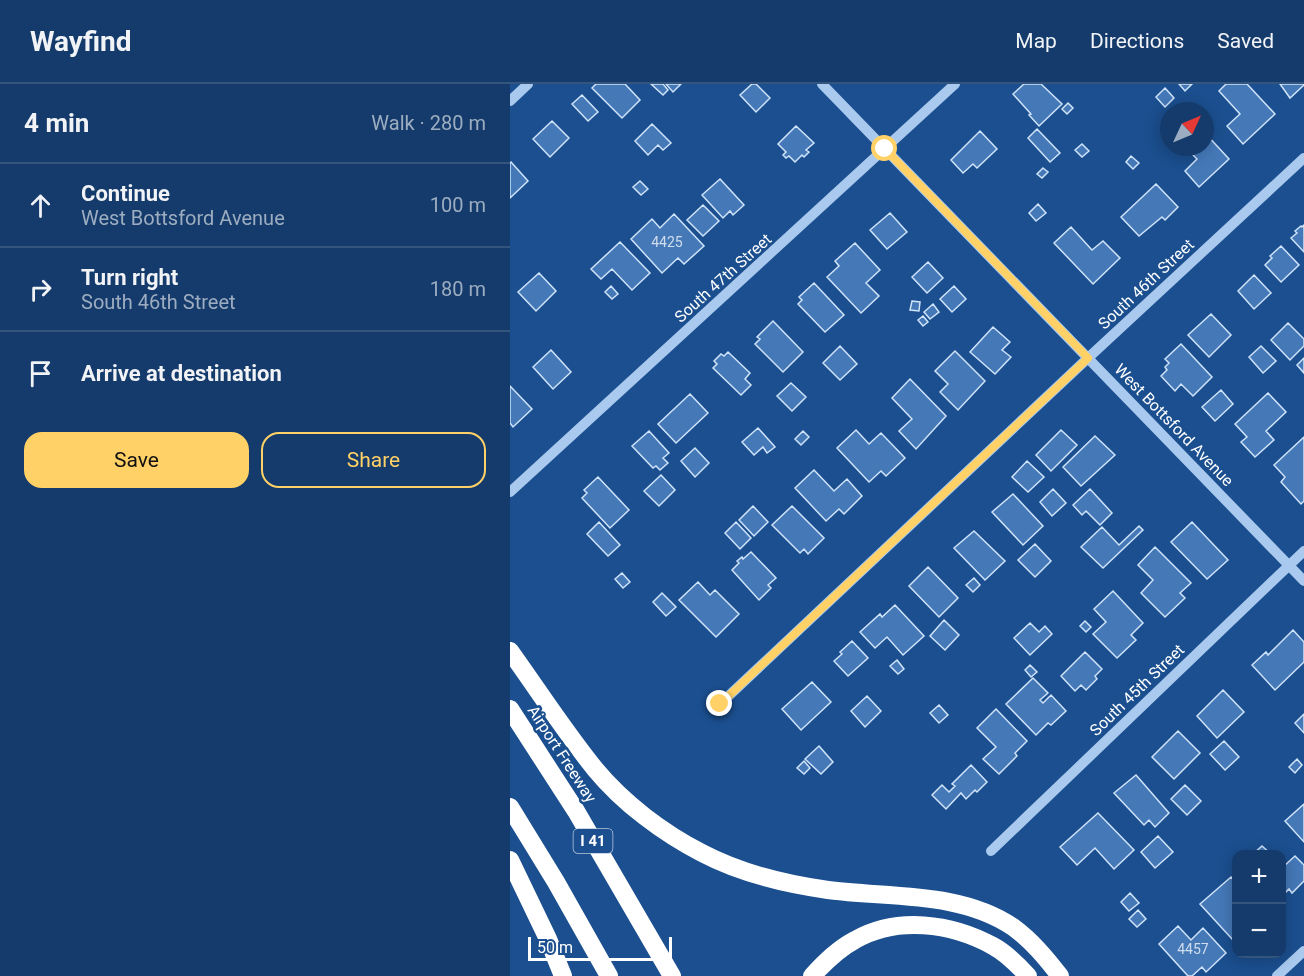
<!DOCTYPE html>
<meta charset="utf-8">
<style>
:root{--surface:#143b6b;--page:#214673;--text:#f1f3f6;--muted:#9dadc1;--line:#33557e;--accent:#ffd166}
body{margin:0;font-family:Roboto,sans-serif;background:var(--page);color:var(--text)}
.controls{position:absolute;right:18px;bottom:18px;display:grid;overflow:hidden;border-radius:12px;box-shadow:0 3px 15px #0003}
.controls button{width:54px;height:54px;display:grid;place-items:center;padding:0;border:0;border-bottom:2px solid var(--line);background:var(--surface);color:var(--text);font:30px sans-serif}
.compass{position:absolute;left:650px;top:18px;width:54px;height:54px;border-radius:50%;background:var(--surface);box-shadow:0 3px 15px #0003;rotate:46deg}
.scale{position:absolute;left:18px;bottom:15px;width:144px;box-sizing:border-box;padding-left:6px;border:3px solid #fff;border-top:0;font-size:16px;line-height:21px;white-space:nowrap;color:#fff;-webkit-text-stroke:4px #1b4f8f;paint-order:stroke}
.stop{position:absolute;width:18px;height:18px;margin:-14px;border:4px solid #ffd166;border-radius:50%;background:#fff}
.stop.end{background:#ffd166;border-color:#fff;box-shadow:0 2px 6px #0008}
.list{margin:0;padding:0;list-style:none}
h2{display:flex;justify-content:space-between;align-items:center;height:78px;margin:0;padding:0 24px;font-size:26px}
h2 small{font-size:20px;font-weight:400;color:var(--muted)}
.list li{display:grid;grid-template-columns:39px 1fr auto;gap:18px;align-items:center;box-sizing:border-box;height:84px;padding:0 24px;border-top:2px solid var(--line)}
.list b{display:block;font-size:22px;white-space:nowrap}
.list p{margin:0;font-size:20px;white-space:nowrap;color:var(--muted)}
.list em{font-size:20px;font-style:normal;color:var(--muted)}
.actions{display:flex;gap:12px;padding:18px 24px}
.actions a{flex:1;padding:14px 0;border:2px solid var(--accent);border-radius:18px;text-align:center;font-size:21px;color:var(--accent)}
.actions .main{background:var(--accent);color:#111}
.icon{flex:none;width:33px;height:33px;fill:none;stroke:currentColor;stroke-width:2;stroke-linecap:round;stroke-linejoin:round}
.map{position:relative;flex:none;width:794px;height:892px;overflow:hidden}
header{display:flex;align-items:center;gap:36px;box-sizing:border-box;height:84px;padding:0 30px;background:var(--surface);border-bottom:2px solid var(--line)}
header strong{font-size:28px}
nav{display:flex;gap:33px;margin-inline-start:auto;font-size:21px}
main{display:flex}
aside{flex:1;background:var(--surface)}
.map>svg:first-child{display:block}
</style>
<header>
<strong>Wayfind</strong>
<nav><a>Map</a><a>Directions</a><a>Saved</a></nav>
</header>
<main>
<aside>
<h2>4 min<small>Walk · 280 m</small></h2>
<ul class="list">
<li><svg class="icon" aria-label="ahead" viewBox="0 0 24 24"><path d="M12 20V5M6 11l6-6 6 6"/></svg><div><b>Continue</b><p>West Bottsford Avenue</p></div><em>100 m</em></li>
<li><svg class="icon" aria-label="right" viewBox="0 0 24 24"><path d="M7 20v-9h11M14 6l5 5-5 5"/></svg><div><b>Turn right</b><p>South 46th Street</p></div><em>180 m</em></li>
<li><svg class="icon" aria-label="arrive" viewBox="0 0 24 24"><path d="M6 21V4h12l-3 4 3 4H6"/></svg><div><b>Arrive at destination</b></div></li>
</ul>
<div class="actions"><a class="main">Save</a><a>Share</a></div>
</aside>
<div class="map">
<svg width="794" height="892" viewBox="0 0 794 892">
<rect width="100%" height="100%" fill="#1b4f8f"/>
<path fill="#4478b7" stroke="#cfe3fa" stroke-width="1.5" d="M86 0H115L130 16 112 34 82 4Z
M141 0H153L158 6 153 11Z
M156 0H171L163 8Z
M242 0H246L260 14 246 28 230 11Z
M514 0H531L552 20 529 42 519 31 521 30 503 10Z
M669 0H682L675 7Z
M716 0H737L765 30 733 60 717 42 730 30 709 7Z
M770 0H794V1L780 14Z
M655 4 664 14 655 23 646 13Z
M72 11 88 28 78 37 62 20Z
M558 19 563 24 557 30 552 25Z
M42 37 59 54 40 73 23 55Z
M142 40 161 59 153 66 148 61 138 71 125 57Z
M286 42 304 59 296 66 299 68 294 73 292 71 285 78 279 72 276 74 273 71 276 68 268 60Z
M527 45 550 69 540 78 518 54Z
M470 47 487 65 467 84 463 80 453 89 441 76Z
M695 49 719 75 689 103 675 87 687 75 675 63H695Z
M572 60 579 67 572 73 565 66Z
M621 72 629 79 623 85 616 78Z
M1 78 18 97 0 114V79Z
M533 84 538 88 532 94 527 90Z
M210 95 234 121 223 131 220 127 213 134 192 111Z
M130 97 138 105 131 111 123 103Z
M646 100 668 123 655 136 652 133 629 152 611 133Z
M528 120 536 129 526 137 519 129Z
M193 121 209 137 193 152 177 136Z
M380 129 397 148 377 165 360 146Z
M164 130 194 162 174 180 168 174 152 189 121 155 142 135 150 144Z
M794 141V168L781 154 787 149 785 147 791 142 792 143Z
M561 143 582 166 593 157 610 174 583 200 544 159Z
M110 158 140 189 122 206 102 185 91 195 81 185Z
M345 159 370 186 356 199 369 212 351 229 317 193 329 182 325 177Z
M771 162 789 181 771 198 755 181 762 174 760 172Z
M418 178 433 194 417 209 402 193Z
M29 189 46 207 26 227 8 208Z
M744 191 761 209 744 225 728 207Z
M304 199 334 231 315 248 288 220 292 216 289 213Z
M101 202 108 210 102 215 95 208Z
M444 202 456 215 442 228 430 215Z
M402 217 410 218 409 227 400 226Z
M423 220 429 228 420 235 414 228Z
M701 230 721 251 699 273 678 251Z
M413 232 418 238 413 242 408 236Z
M263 237 293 268 273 288 245 260 250 255 247 253Z
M778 239 794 255V262L780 276 761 256Z
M483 243 500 258 492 266 501 273 485 290 460 268Z
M671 260 702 293 683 312 671 300 665 307 651 292 657 286 655 283 659 279 655 275Z
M330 262 347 280 330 296 313 279Z
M751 262 766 277 753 289 739 273Z
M41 266 61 288 43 305 23 283Z
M445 267 475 297 448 326 430 308 438 300 425 287Z
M218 268 240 289 235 295 241 301 231 311 203 284 207 280 204 277 211 270 214 272Z
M794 274V289L787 281Z
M400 295 436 332 406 365 389 347 402 335 382 314Z
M281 299 296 313 282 327 267 312Z
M0 302 22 325 3 343 0 339Z
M711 306 723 320 705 337 692 323Z
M758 309 776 328 756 347 764 356 745 373 731 358 737 353 725 340Z
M180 310 198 329 166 359 148 340Z
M248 344 265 363 257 369 253 363 244 371 232 358Z
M346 346 359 360 371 349 395 374 376 392 371 387 359 398 327 364Z
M551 346 567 361 541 387 526 371Z
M139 347 159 369 153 374 158 379 150 386 146 382 143 384 122 362Z
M293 347 299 353 291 361 285 355Z
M585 352 605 371 571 402 553 383Z
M794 353V417L791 420 771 398 775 393 764 381Z
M185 364 199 379 185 393 171 377Z
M517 377 534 393 518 408 502 393Z
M304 386 324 407 337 395 352 412 334 430 329 425 316 437 285 404Z
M151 391 165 406 149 422 134 407Z
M88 393 119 426 100 444 72 414 77 409 74 406Z
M543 405 556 419 542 432 530 418Z
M580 405 602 429 590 441 576 427 572 431 563 421Z
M503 410 533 442 513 461 482 428Z
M243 422 258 438 244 452 229 436Z
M282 422 314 454 298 470 294 465 290 469 262 441Z
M89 438 110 461 98 472 77 450Z
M226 438 241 454 230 465 215 449Z
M682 438 718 476 697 495 661 458Z
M629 442 633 446 593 484 571 463 592 443 609 461Z
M464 447 495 477 475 496 444 464Z
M525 460 541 477 525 493 508 476Z
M645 463 681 499 670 509 675 514 655 533 631 509 643 496 628 481Z
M241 468 266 494 258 501 261 504 249 516 222 486 229 479 227 477 232 473 233 475Z
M418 483 448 514 429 533 399 502Z
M112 489 120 498 113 504 105 495Z
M464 494 470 501 463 508 456 501Z
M188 498 200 511 205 506 229 530 206 553 169 516Z
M603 507 633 539 621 551 626 556 607 574 583 550 596 538 584 525Z
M152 509 166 523 156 532 143 518Z
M385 521 414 552 393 571 377 553 365 564 350 548 370 530 372 533Z
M434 536 449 551 435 566 420 552Z
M575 537 581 543 576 548 570 542Z
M520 539 529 548 535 542 542 550 520 571 504 554Z
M783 546 794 558V578L765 606 742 581 756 568 758 571Z
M342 557 358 574 338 592 324 577 332 570 330 568Z
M575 568 592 585 585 592 587 595 576 606 571 601 565 607 551 592Z
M387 576 394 585 388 590 380 582Z
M520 581 527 588 521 593 515 586Z
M523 594 538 609 530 616 533 619 541 611 556 627 541 641 538 639 526 651 496 620Z
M302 598 321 618 291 646 272 625Z
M713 606 734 628 707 654 687 632Z
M357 612 371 627 355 643 341 627Z
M429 621 438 631 429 639 420 629Z
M486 625 517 657 505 669 507 672 489 690 473 675 486 663 467 644Z
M794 630V649L785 639Z
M668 647 690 669 664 695 642 673Z
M714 657 729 673 715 686 700 670Z
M309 662 323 678 311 690 295 675Z
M787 675 792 681 785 689 779 683Z
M294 677 300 684 294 690 287 684Z
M461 681 477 698 467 708 465 706 456 715 451 709 436 725 422 711 432 701 439 708 445 702 442 700Z
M626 691 659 729 645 743 639 736 634 741 604 709Z
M675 701 691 717 677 731 661 715Z
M794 720V758L775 737Z
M588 729 624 766 604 785 585 764 567 781 550 763Z
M648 752 663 768 645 784 631 768Z
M752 762 761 770H743Z
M785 772 794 781V797L782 809 779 805 772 812V782L773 783Z
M721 793 726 799V851L722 855 690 820Z
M620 809 629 819 619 827 611 818Z
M628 826 636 835 627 843 619 835Z
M668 842 681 856 693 844 716 869 696 888 692 883 682 892H678L649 860Z"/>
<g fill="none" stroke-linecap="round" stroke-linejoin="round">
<path stroke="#a9c9ee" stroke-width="10" d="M312 0 794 497
M0 17 18 0
M0 408 445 0
M210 620 578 274 794 74
M481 767 794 467
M767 892 794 867"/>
<path stroke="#fff" stroke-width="18" d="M0 567C28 606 55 648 85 685 113 719 153 749 192 769 230 789 275 800 318 806 379 814 450 807 503 843 522 857 536 874 550 892
M0 625 66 727 162 892
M0 723 46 798 99 892
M0 776 38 855 53 892
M302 892C315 878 328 865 345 856 387 832 441 839 483 862 496 869 508 881 518 892"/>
</g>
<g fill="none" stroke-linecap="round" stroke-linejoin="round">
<path stroke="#ffd166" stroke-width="8" d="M210 620 578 274 375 65"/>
</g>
<g text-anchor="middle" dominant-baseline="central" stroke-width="5" stroke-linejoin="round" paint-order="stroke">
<g font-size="14" fill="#d0dded">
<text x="157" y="158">4425</text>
<text x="683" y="865">4457</text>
</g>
<rect fill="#1b4f8f" stroke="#bbcadd" stroke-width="1.5" x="63.5" y="745" width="39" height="24" rx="4.5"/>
<g font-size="15" font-weight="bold" fill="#fff">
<text x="83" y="757">I 41</text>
</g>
<g font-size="16" fill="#fff" stroke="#1b4f8f">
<text transform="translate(213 194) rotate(-42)">South 47th Street</text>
<text transform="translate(636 200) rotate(-43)">South 46th Street</text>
<text transform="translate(664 341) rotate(46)">West Bottsford Avenue</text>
<text transform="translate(627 606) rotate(-44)">South 45th Street</text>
<text transform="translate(52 670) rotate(57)">Airport Freeway</text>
</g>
</g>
</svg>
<div class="controls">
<button>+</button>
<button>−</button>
</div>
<svg class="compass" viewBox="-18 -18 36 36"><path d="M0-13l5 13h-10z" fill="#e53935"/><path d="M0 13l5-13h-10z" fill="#9dadc1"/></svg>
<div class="scale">50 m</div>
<div class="stop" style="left:375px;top:65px"></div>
<div class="stop end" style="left:210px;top:620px"></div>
</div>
</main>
